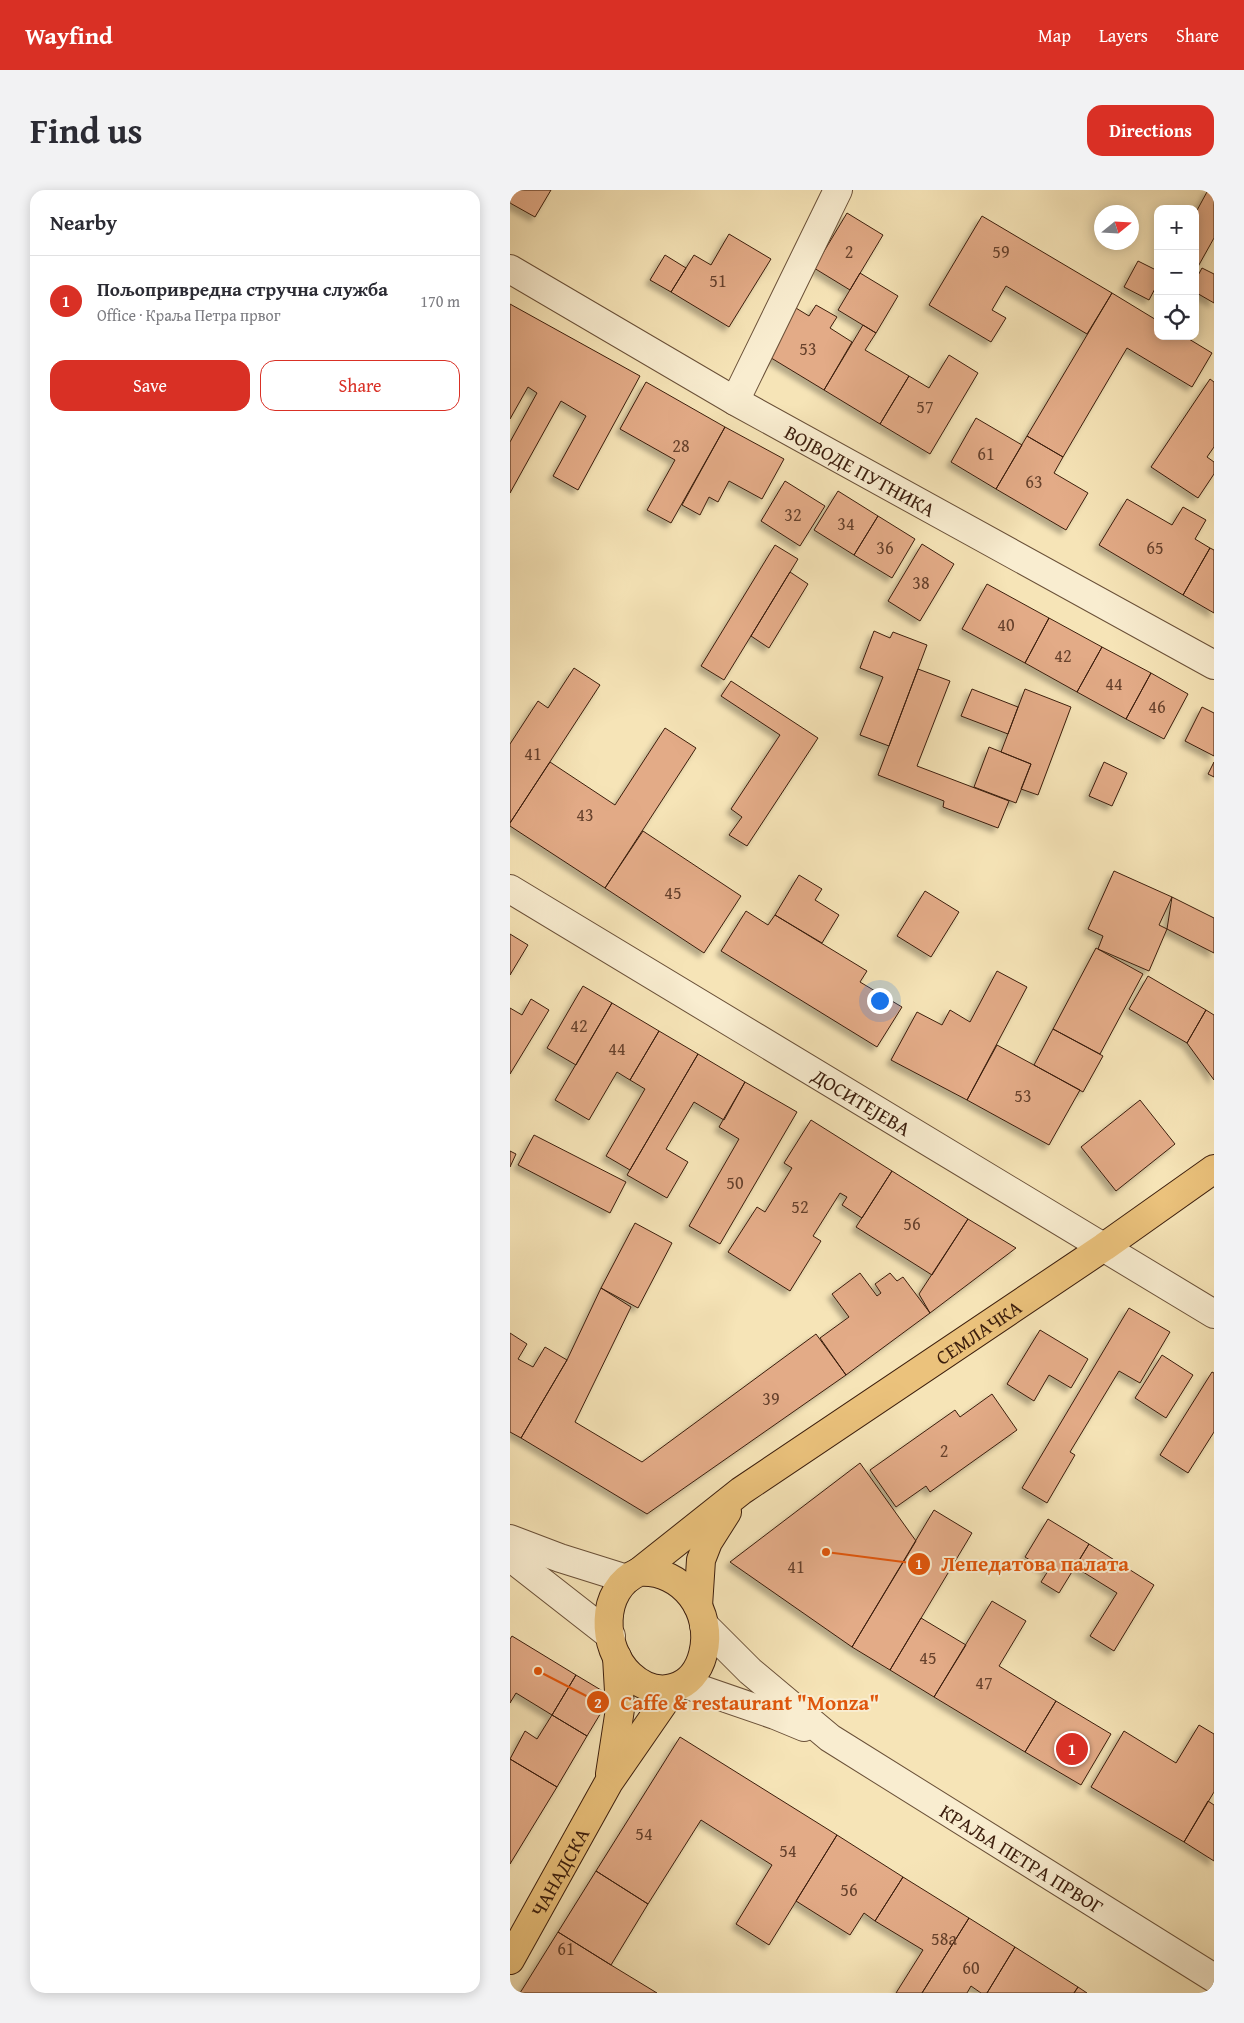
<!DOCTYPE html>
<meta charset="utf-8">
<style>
:root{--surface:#fff;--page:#f2f2f3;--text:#2b2b33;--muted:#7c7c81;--line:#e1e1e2;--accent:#d93025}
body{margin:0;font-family:"Gentium Book Plus",serif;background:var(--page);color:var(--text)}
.controls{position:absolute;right:15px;top:15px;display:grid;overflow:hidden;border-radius:10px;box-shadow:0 2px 12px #0003}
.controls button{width:45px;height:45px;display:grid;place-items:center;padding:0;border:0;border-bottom:1px solid var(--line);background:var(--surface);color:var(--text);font:25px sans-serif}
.compass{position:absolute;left:584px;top:15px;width:45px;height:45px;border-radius:50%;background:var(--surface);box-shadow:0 2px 12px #0003;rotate:72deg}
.you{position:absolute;left:369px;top:810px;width:18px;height:18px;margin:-12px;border:4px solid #fff;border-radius:50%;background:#1a73e8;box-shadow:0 0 0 8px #1a73e833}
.badge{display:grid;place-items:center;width:32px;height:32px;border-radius:50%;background:var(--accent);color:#fff;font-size:16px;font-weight:700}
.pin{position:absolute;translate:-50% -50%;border:2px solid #fff;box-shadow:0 1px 5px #0006}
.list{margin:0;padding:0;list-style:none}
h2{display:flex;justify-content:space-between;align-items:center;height:65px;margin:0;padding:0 20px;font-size:21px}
h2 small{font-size:16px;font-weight:400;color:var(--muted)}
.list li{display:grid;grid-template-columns:32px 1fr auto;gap:15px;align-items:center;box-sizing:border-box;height:90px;padding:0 20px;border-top:1px solid var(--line)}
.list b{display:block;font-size:19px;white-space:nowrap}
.list p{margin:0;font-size:16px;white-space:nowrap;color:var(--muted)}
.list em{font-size:16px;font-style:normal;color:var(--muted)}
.actions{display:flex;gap:10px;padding:15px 20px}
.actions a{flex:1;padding:11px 0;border:1px solid var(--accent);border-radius:15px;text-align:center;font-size:18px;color:var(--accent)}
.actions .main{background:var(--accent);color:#fff}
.icon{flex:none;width:28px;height:28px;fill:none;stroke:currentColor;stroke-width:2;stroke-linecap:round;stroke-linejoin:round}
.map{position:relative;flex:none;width:704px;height:1803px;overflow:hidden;border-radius:15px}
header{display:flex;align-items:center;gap:30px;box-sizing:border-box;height:70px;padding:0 25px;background:var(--accent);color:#fff}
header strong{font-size:24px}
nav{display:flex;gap:28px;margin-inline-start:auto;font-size:18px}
.intro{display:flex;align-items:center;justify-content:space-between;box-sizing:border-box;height:120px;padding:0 30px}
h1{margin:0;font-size:35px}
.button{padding:12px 22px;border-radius:15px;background:var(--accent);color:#fff;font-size:18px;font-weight:700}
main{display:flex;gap:30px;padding:0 30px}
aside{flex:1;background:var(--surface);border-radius:15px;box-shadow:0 2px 12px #0003}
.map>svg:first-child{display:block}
</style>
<header>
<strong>Wayfind</strong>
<nav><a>Map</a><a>Layers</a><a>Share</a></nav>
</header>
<div class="intro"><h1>Find us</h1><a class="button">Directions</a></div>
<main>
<aside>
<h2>Nearby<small></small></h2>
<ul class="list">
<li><span class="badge">1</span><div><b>Пољопривредна стручна служба</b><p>Office · Краља Петра првог</p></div><em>170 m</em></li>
</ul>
<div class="actions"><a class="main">Save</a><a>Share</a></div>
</aside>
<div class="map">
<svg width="704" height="1803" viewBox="0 0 704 1803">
<defs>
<filter id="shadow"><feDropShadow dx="-4.5" dy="4.5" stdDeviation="2.5" flood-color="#0004"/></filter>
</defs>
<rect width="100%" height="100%" fill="#f6e4b7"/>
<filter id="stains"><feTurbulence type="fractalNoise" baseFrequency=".004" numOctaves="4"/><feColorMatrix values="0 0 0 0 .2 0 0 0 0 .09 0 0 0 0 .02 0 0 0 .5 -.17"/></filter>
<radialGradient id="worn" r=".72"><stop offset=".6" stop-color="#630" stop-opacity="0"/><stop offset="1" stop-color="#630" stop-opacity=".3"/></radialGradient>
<path fill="#e3ab87" stroke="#3c1e0d" filter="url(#shadow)" d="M0 0H41L25 27 0 13Z
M698 0H704V48L685 82V24Z
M337 23 373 45 340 100 304 78Z
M472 26 602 103 577 144 496 96 482 120 496 128 481 152 419 115Z
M219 44 261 69 219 137 161 102 184 65 201 75Z
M155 65 176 78 161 102 140 90Z
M628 71 648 81V93L639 110 614 97Z
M692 78 704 84V113L685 102V91Z
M350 83 388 106 366 143 328 120Z
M602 103 648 131V146H674L702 163 682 197 617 158 553 267 517 246Z
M0 114 130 186 68 300 43 286 76 226 51 211 0 303V252L27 203 18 197 0 229Z
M281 115 299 126 306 115 327 127 320 138 342 152 314 200 253 163Z
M353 135 366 143 355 160 399 186 370 234 314 200Z
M439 165 468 183 420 264 370 234 399 186 419 198Z
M700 189 704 192V257L697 267 704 272V284L688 308 641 277Z
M136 192 215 237 161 333 137 320 165 270 110 239Z
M466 228 512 255 486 299 441 272Z
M215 237 274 269 252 309 219 291 208 312 199 307 190 325 172 315Z
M517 246 553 267 544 283 578 303 556 340 486 299Z
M275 291 315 316 290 356 251 331Z
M328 301 368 326 344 365 304 340Z
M617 309 662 335 673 317 696 330 685 349 700 358 673 405 589 355Z
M368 326 405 349 382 388 344 365Z
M412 354 444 374 410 431 378 411Z
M265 355 288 369 214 490 191 476Z
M700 358 704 360V423L673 405Z
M280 382 298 394 259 458 241 446Z
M477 394 539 428 515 473 452 439Z
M539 428 592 457 567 502 515 473Z
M364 441 380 448 383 442 417 455 379 556 350 545 373 487 350 478Z
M592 457 641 483 616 529 567 502Z
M64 478 90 495 0 633V554L28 511 38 518Z
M408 479 440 491 407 576 499 611 488 638 433 617 434 611 368 585Z
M641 483 678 504 654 549 616 529Z
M221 491 308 548 237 656 219 645 232 627 221 619 270 545 211 506Z
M462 499 508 517 498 544 451 526Z
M515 499 561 517 528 605 511 599 521 574 491 562Z
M692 517 704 523V566L675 551Z
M155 538 186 558 95 698 0 636V633L40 572 105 615Z
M479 557 521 574 506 613 464 597Z
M594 572 617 583 602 616 579 606Z
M704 572V587L698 584Z
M133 641 231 706 194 763 95 698Z
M604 681 662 707 649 735 657 739 639 781 588 759 593 746 578 739Z
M289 685 312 699 305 710 329 725 312 753 265 725Z
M415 701 449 722 421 767 387 746Z
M662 707 704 728V763L657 739Z
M236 721 258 735 265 725 357 781 350 792 392 817 367 857 211 761Z
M0 744 18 755 0 785Z
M586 758 633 784 590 864 543 839Z
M487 781 517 797 457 910 381 870 407 822 432 835 440 820 460 832Z
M638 786 696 820 677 853 619 819Z
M73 796 102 813 66 875 37 858Z
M21 809 39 820 0 884V818L12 825Z
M102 813 149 841 120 890 107 882 79 930 45 910Z
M696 820 704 825V890L677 853Z
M543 839 593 866 573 902 524 875Z
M149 841 188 864 120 980 96 966 135 899 120 890Z
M487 855 570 900 539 955 457 910Z
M188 864 235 892 214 930 184 912 156 959 178 972 157 1008 117 985Z
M235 892 287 922 210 1054 179 1036 229 949 209 937Z
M630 910 665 954 606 1001 571 957Z
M301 930 382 981 352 1028 332 1015 337 1007 330 1003 303 1046 311 1051 280 1101 218 1062 247 1017 255 1022 282 978 274 973Z
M24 945 116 992 100 1023 8 975Z
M0 961 6 964 0 977Z
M382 981 458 1029 422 1085 346 1037Z
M458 1029 506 1058 420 1123 409 1104Z
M125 1033 162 1053 128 1118 91 1098Z
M350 1083 367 1106 371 1103 365 1094 380 1083 387 1091 393 1087 420 1123 336 1185 310 1148 339 1127 322 1104Z
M91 1098 121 1117 65 1232 132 1272 306 1144 336 1185 137 1324 11 1248 57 1170Z
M619 1118 660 1142 630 1193 609 1181 560 1262 565 1265 537 1313 512 1298Z
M530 1140 578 1169 561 1198 539 1185 524 1211 497 1194Z
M0 1143 17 1154 8 1169 23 1177 35 1157 57 1170 11 1248 0 1242Z
M652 1165 683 1185 656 1228 625 1208Z
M702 1182 704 1183V1242L678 1283 650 1265Z
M482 1204 507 1240 420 1302 416 1296 386 1317 360 1280 445 1220 450 1227Z
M350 1273 406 1351 342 1457 220 1372Z
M424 1320 462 1343 380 1480 342 1457Z
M538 1329 579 1354 549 1403 531 1392 538 1381 515 1367Z
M579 1354 644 1395 604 1461 580 1446 607 1403 565 1377Z
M482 1411 516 1431 489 1476 546 1511 515 1562 424 1507Z
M411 1428 456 1455 424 1507 380 1480Z
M2 1446 66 1485 42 1525 6 1503 0 1513V1449Z
M66 1485 101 1506 77 1546 42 1525Z
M546 1511 601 1544 571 1595 515 1562Z
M42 1525 77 1546 47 1597 0 1569 15 1541 27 1549Z
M689 1535 704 1544V1602L674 1652 581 1597 614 1541 666 1573Z
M170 1547 327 1645 259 1755 226 1734 262 1675 191 1630 138 1714 86 1681Z
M0 1569 47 1597 0 1674Z
M698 1611 704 1615V1671L674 1652Z
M327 1645 393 1687 365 1731 354 1723 340 1745 286 1711Z
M86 1681 138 1714 101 1775 48 1742Z
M393 1687 459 1728 412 1803H386L413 1760 365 1731Z
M459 1728 505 1757 477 1803H471L461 1796 457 1803H412Z
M48 1742 101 1775 147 1803H10Z
M505 1757 568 1797 564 1803H477Z
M568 1797 577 1803H564Z"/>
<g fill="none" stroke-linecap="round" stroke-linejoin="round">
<defs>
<g id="minor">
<path id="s1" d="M0 79 225 211 704 475"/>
<path d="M225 211 328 0"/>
<path id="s2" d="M0 699 704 1124"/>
<path d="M0 1349 50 1368 117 1389"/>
<path d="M0 1367 101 1446"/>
<path id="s3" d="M194 1435 240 1481 320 1548 704 1788"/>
<path d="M175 1494 265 1525 294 1537"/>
</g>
<g id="major">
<path id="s4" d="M129 1382 231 1301 594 1057 704 979"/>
<path d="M129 1382C173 1379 204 1422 193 1464 184 1500 148 1511 120 1485 91 1458 89 1399 129 1382Z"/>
<path d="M188 1416 191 1370 198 1352 217 1322"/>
<path d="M100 1584 110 1519 107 1467"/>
<path id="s5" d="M0 1770 99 1592 164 1498"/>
</g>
</defs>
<use href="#minor" stroke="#6a5038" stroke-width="30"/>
<use href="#major" stroke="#3c1e0d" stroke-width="30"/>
<use href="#minor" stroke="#f9edd0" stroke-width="28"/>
<use href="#major" stroke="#ebc27c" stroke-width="28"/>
</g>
<g text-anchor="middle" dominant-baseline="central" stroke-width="4" stroke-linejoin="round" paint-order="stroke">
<g font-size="18" fill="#66412c">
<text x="339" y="61">2</text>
<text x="491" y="61">59</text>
<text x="208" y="90">51</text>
<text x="298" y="158">53</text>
<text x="415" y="216">57</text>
<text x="171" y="255">28</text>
<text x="476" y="263">61</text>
<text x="524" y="291">63</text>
<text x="283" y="324">32</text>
<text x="336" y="333">34</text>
<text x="375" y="357">36</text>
<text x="645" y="357">65</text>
<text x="411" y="392">38</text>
<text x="496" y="434">40</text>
<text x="553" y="465">42</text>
<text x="604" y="493">44</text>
<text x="647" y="516">46</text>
<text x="23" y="563">41</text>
<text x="75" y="624">43</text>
<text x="163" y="702">45</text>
<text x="69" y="835">42</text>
<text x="107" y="858">44</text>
<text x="513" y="905">53</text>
<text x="225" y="992">50</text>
<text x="290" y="1016">52</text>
<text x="402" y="1033">56</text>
<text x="261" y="1208">39</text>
<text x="434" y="1260">2</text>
<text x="286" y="1376">41</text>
<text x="418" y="1467">45</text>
<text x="474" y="1492">47</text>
<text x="134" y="1643">54</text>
<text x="278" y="1660">54</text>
<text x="339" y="1699">56</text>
<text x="434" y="1748">58a</text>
<text x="56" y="1758">61</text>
<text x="461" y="1777">60</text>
</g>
<g font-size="20" fill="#3c1e0d" stroke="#f9edd0">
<text stroke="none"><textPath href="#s1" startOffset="404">ВОЈВОДЕ ПУТНИКА</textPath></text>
<text stroke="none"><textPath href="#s2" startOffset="411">ДОСИТЕЈЕВА</textPath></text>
<text stroke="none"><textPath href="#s4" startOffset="416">СЕМЛАЧКА</textPath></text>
<text stroke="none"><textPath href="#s3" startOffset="396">КРАЉА ПЕТРА ПРВОГ</textPath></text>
<text stroke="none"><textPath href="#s5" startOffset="101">ЧАНАДСКА</textPath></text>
</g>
</g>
<path fill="none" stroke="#df560c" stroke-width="2" d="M316 1362L409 1374M28 1481L88 1512"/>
<g fill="#df560c" stroke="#f9edd0" stroke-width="2">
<circle cx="316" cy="1362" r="5"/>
<circle cx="28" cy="1481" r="5"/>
<circle cx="409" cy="1374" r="12"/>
<circle cx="88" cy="1512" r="12"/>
</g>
<g font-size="15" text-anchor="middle" font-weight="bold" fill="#fff">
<text x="409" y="1379">1</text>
<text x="88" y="1518">2</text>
</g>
<g font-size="21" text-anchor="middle" font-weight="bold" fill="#df560c" stroke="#f9edd0" stroke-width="4" stroke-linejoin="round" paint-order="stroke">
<text x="525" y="1381">Лепедатова палата</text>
<text x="240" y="1520">Caffe &amp; restaurant "Monza"</text>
</g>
<rect width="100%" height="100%" filter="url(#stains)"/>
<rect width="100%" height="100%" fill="url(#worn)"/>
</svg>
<div class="controls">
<button>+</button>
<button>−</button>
<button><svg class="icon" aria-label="locate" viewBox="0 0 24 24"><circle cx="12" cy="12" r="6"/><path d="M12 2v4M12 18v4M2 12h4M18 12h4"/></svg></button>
</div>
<svg class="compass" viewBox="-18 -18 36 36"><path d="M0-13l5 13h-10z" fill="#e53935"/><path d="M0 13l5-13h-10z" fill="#7c7c81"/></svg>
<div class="you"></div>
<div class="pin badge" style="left:562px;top:1559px">1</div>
</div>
</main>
